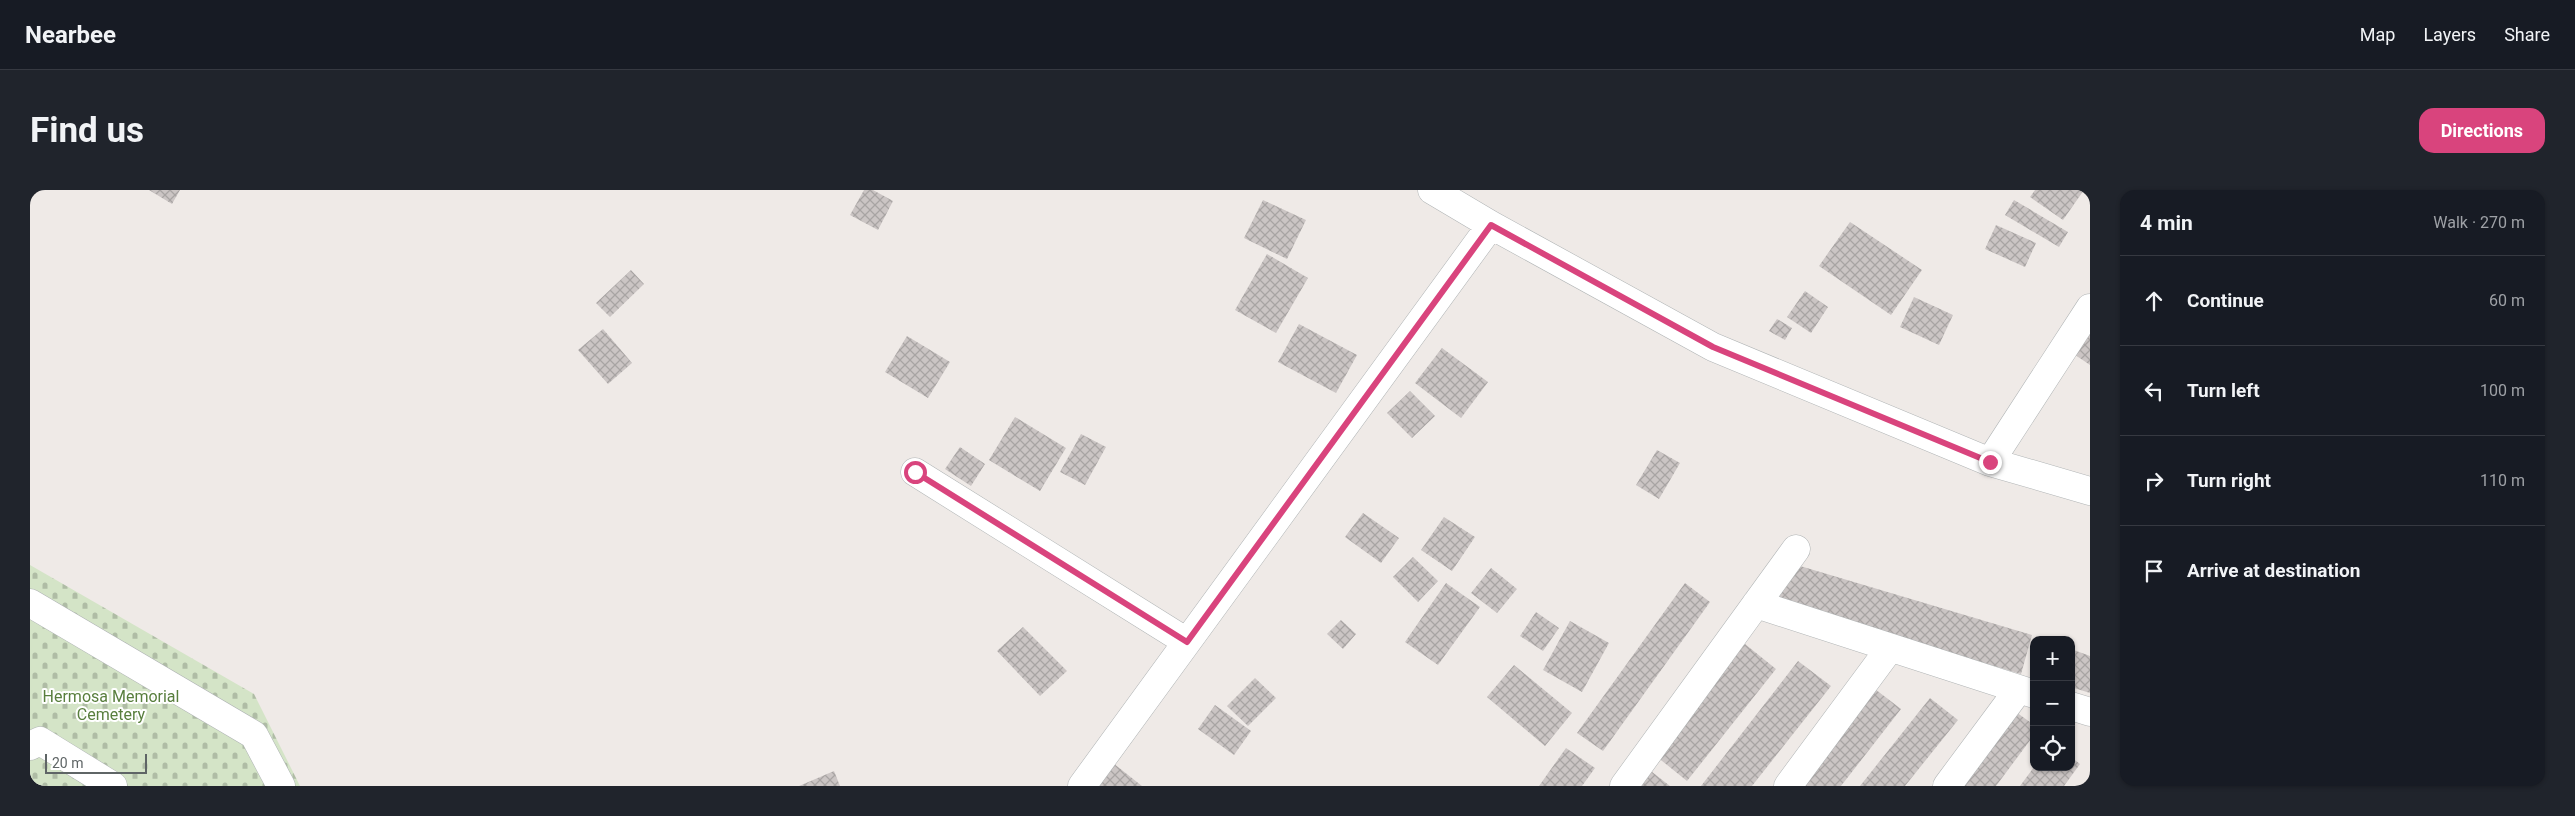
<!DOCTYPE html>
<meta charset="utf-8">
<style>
:root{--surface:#171b24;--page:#20242c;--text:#f1f3f6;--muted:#9ea1a6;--line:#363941;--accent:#d9447d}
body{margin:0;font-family:Roboto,sans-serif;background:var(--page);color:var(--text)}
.controls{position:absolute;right:15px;bottom:15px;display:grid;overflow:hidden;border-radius:10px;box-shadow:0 1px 4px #0004}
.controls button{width:45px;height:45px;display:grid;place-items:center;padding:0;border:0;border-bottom:1px solid var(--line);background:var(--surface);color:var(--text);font:25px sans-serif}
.scale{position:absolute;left:15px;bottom:12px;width:102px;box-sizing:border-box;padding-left:5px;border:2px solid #5f6566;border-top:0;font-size:14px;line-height:18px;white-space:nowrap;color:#5f6566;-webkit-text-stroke:4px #fff;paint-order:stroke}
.stop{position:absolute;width:15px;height:15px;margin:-11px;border:4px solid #d9447d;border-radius:50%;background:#fff}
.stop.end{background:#d9447d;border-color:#fff;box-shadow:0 1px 5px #0008}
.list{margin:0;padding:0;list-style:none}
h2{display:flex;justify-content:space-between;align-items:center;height:65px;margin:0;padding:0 20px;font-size:21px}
h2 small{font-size:16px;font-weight:400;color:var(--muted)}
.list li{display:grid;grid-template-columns:32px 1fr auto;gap:15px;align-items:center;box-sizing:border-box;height:90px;padding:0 20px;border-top:1px solid var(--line)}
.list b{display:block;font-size:19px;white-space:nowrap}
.list em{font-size:16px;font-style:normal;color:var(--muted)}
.icon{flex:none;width:28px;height:28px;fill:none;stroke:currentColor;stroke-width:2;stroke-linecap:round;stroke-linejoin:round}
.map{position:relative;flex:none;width:2060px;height:596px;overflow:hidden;border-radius:15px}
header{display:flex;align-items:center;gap:30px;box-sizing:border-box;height:70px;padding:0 25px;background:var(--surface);border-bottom:1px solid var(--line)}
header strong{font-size:24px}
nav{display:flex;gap:28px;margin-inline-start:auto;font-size:18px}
.intro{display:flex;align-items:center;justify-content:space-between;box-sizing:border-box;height:120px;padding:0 30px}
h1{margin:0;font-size:35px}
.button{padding:12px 22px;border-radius:15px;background:var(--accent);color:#fff;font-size:18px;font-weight:700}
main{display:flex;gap:30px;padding:0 30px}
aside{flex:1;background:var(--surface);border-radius:15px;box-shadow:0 1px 4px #0004}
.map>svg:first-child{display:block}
</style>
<header>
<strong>Nearbee</strong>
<nav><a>Map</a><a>Layers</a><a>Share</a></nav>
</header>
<div class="intro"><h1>Find us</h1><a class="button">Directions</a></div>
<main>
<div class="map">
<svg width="2060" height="596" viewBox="0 0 2060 596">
<defs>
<pattern id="cemetery-stones" width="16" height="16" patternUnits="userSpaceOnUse" patternTransform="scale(1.25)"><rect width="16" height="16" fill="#d4e4c7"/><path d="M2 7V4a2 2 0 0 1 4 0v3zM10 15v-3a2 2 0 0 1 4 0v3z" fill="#afbca5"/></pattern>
<pattern id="building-cross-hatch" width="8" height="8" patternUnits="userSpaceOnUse" patternTransform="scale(1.25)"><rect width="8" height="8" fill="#cbc5c4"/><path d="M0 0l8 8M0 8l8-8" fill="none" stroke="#a8a4a3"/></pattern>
</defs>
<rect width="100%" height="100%" fill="#efeae7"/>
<path fill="url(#cemetery-stones)" d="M0 375 224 504 270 596H0Z"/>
<path fill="url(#building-cross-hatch)" d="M119 0H150L142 14Z
M834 0H843L863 11 848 40 820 25Z
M2005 0H2054L2033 30 2000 7Z
M1233 10 1276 30 1257 69 1214 48Z
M1984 10 2038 42 2029 57 1975 25Z
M1820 32 1892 80 1861 125 1789 76Z
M1966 35 2006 53 1995 77 1955 59Z
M1237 64 1278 88 1246 143 1205 120Z
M601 80 614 94 580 127 566 113Z
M1775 101 1798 117 1781 143 1757 127Z
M1884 107 1923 125 1909 155 1870 137Z
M2060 123V175L2035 158Z
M1747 129 1762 138 1755 150 1739 141Z
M1269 134 1327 165 1306 203 1248 172Z
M573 139 602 173 578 194 548 160Z
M877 146 920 172 898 208 855 182Z
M1412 158 1458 192 1431 228 1385 193Z
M1380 201 1405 226 1382 248 1357 223Z
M985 227 1036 258 1010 301 959 270Z
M1051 244 1076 257 1055 295 1030 282Z
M930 257 955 274 941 296 915 279Z
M1627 260 1650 273 1629 309 1606 295Z
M1333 323 1369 348 1351 373 1315 347Z
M1414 327 1445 347 1422 381 1391 360Z
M1383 367 1408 391 1388 412 1363 387Z
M1760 373 2002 445 1991 484 1748 412Z
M1461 378 1487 399 1467 423 1441 403Z
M1416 393 1450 417 1408 475 1375 452Z
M1655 393 1680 412 1573 561 1547 543Z
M1506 422 1529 438 1513 461 1490 446Z
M1311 430 1326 444 1313 459 1297 444Z
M1540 431 1579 453 1552 502 1513 480Z
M993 437 1037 481 1010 506 967 461Z
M1715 454 1746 479 1657 591 1626 566Z
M2041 459 2060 466V503L2041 497Z
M1768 471 1801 496 1722 596H1671Z
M1484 475 1542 523 1515 556 1457 507Z
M1225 488 1246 508 1218 536 1197 516Z
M1841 496 1871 519 1811 596H1763Z
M1900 508 1928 530 1875 596H1830Z
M1185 515 1221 541 1204 565 1168 539Z
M1979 517 2004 535V545L1966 596H1920Z
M1536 558 1565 578 1552 596H1509Z
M2041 567 2050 574 2034 596H1990L2004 577H2041Z
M1083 573 1112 596H1065Z
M1617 578 1640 596H1603Z
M804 581 810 596H769Z"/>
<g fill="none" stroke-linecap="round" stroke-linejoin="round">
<defs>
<path id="minor" d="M1402 0 1461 35 1683 157 1960 272 2060 301
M1960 272 2060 118
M885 282 1157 452
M0 413 224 545 251 596
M1726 414 2004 504
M2041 516 2060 522
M0 556 10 551 83 596
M1052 596 1461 35
M1594 596 1766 359
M1758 596 1860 458
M1917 596 1989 499"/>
</defs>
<use href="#minor" stroke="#b0b4b5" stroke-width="29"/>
<use href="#minor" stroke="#fff" stroke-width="28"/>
</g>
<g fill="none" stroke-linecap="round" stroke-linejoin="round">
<path stroke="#d9447d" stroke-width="6" d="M885 282 1157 452 1461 35 1683 157 1960 272"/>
</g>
<g text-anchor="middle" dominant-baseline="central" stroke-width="4" stroke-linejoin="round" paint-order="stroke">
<g font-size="16" fill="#587e3d" stroke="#fff">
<text x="81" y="506">Hermosa Memorial<tspan x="81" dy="18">Cemetery</tspan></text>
</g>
</g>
</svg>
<div class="controls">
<button>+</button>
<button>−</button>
<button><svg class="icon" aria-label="locate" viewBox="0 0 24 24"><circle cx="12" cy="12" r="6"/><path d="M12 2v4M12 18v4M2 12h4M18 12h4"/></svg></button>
</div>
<div class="scale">20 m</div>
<div class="stop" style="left:885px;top:282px"></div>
<div class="stop end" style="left:1960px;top:272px"></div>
</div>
<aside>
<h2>4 min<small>Walk · 270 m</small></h2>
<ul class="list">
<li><svg class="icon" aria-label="ahead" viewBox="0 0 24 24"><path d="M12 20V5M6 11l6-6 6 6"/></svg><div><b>Continue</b></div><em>60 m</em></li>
<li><svg class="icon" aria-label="left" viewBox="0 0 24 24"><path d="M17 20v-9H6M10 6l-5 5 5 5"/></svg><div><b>Turn left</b></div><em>100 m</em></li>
<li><svg class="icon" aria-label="right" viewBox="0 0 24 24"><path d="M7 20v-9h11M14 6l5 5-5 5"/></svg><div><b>Turn right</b></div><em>110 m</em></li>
<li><svg class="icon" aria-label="arrive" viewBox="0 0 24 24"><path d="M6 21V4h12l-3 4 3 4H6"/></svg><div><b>Arrive at destination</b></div></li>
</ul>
</aside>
</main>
